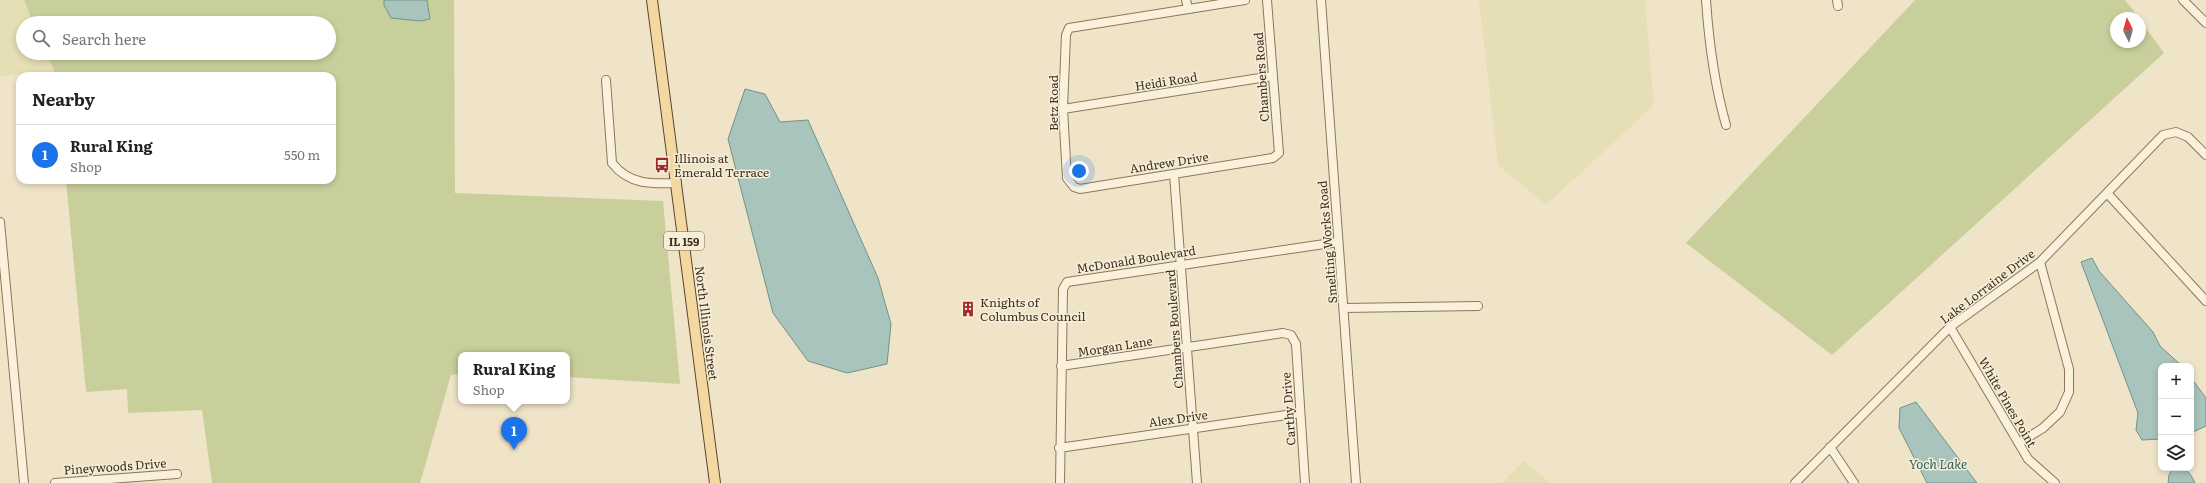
<!DOCTYPE html>
<meta charset="utf-8">
<style>
:root{--surface:#fff;--page:#f6f6f6;--text:#222;--muted:#767676;--line:#e0e0e0;--accent:#1a73e8}
body{margin:0;font-family:Literata,serif;background:var(--page);color:var(--text)}
.controls{position:absolute;right:12px;bottom:12px;display:grid;overflow:hidden;border-radius:8px;box-shadow:0 2px 6px #0003}
.controls button{width:36px;height:36px;display:grid;place-items:center;padding:0;border:0;border-bottom:1px solid var(--line);background:var(--surface);color:var(--text);font:20px sans-serif}
.compass{position:absolute;left:2110px;top:12px;width:36px;height:36px;border-radius:50%;background:var(--surface);box-shadow:0 2px 6px #0003;rotate:355deg}
.you{position:absolute;left:1079px;top:171px;width:14px;height:14px;margin:-10px;border:3px solid #fff;border-radius:50%;background:#1a73e8;box-shadow:0 0 0 6px #1a73e833}
.badge{display:grid;place-items:center;width:26px;height:26px;border-radius:50%;background:var(--accent);color:#fff;font-size:13px;font-weight:700}
.pin{position:absolute;translate:-50% -33px;filter:drop-shadow(0 1px 2px #0008)}
.pin::after{content:'';position:absolute;top:21px;width:14px;height:12px;background:inherit;clip-path:polygon(0 0,100% 0,50% 100%)}
.popup{position:absolute;left:458px;top:352px;width:112px;height:52px;box-sizing:border-box;display:grid;place-content:center;border-radius:8px;background:var(--surface);filter:drop-shadow(0 1px 3px #0005);font-size:13px;white-space:nowrap;color:var(--muted)}
.popup b{font-size:15px;color:var(--text)}
.popup::after{content:'';position:absolute;left:50%;top:100%;margin-left:-8px;border:8px solid transparent;border-top-color:var(--surface)}
.list{margin:0;padding:0;list-style:none}
h2{display:flex;justify-content:space-between;align-items:center;height:52px;margin:0;padding:0 16px;font-size:17px}
h2 small{font-size:13px;font-weight:400;color:var(--muted)}
.list li{display:grid;grid-template-columns:26px 1fr auto;gap:12px;align-items:center;box-sizing:border-box;height:60px;padding:0 16px;border-top:1px solid var(--line)}
.list b{display:block;font-size:15px;white-space:nowrap}
.list p{margin:0;font-size:13px;white-space:nowrap;color:var(--muted)}
.list em{font-size:13px;font-style:normal;color:var(--muted)}
.icon{flex:none;width:22px;height:22px;fill:none;stroke:currentColor;stroke-width:2;stroke-linecap:round;stroke-linejoin:round}
.map{position:relative;flex:none;width:2206px;height:483px;overflow:hidden}
.search{position:absolute;background:var(--surface);box-shadow:0 2px 6px #0003;left:16px;top:16px;width:320px;height:44px;display:flex;align-items:center;gap:10px;box-sizing:border-box;padding:0 14px;border-radius:22px;color:var(--muted);font-size:15px}
.panel{position:absolute;background:var(--surface);box-shadow:0 2px 6px #0003;left:16px;top:72px;width:320px;height:112px;border-radius:12px}
.map>svg:first-child{display:block}
</style>
<div class="map">
<svg width="2206" height="483" viewBox="0 0 2206 483">
<rect width="100%" height="100%" fill="#f0e4c8"/>
<path fill="#e6deb5" d="M0 0H24L33 23H23V53H47L56 72 0 76Z
M1479 0H1645L1654 105 1546 205 1498 165Z
M1524 461 1550 483H1502Z"/>
<path fill="#c9cf9b" d="M24 0H454L455 193 663 201 680 384 567 377V355H461V374L451 375 420 483H212L202 410 128 413 127 389 86 392 66 180H332V76H56L47 53H329V23H33Z
M1915 0H2125L2139 18H2116V42H2140V20L2164 53 1832 355 1686 243Z"/>
<path fill="#a9c4bc" stroke="#6f938a" d="M384 0H427L430 19 420 21 391 18 384 5Z
M745 89 765 94 780 122 808 120 878 278 891 324 887 364 847 373 808 361 773 313 728 139Z
M2092 258 2099 271 2153 332 2160 346 2182 366H2161V439L2142 440 2136 430 2138 413 2081 262Z
M2191 378 2206 398V426L2191 433Z
M1916 402 1977 483H1927L1899 428 1900 408Z
M2173 468C2187 468 2189 471 2195 483H2168L2169 475Z"/>
<g fill="none" stroke-linecap="round" stroke-linejoin="round">
<defs>
<path id="minor" d="M1186 0 1188 9
M1245 0 1069 28 1066 35 1063 109 1067 178 1074 187 1080 189 1273 158 1279 153 1267 0
M1321 0 1356 483
M1706 0C1709 44 1714 83 1726 125
M1837 0 1838 6
M2183 0 2206 23
M606 80 612 163C629 185 652 184 677 183
M1063 109 1273 76
M1174 174 1197 483
M2107 193 2206 301
M0 222 24 483
M1344 308 1478 306
M1950 327 2028 459 2055 483
M1061 366 1283 333 1291 335 1296 344 1305 483
M2019 443 2043 428 2060 412 2069 392V369L2040 262
M1830 447 1854 483
M1059 448 1300 413
M55 483 177 474
M1060 483 1063 289 1067 282 1338 242
M1795 483 1950 327 2040 262 2163 135 2176 132 2188 137 2206 155"/>
<path id="major" d="M652 0 715 483"/>
</defs>
<use href="#minor" stroke="#8d765c" stroke-width="10"/>
<use href="#major" stroke="#5b4430" stroke-width="12"/>
<use href="#minor" stroke="#faf1dc" stroke-width="8"/>
<use href="#major" stroke="#f3d9a0" stroke-width="10"/>
</g>
<defs>
<symbol id="bus-bare" viewBox="-9 -9 18 18"><path d="M-5-6H5V4H4V6H2V4H-2V6H-4V4H-5ZM-3.5-4V0h7V-4ZM-3.5 1.2v1.5H-2V1.2ZM2 1.2v1.5H3.5V1.2Z" fill="#9e2a2b" stroke="#f7eed8" stroke-width="2.5" paint-order="stroke"/></symbol>
<symbol id="building-bare" viewBox="-9 -9 18 18"><path d="M-4-6H4V6H1V3H-1V6H-4ZM-2.5-4.3h1.7v1.8h-1.7ZM.8-4.3h1.7v1.8H.8ZM-2.5-1h1.7V.8h-1.7ZM.8-1h1.7V.8H.8Z" fill="#9e2a2b" stroke="#f7eed8" stroke-width="2.5" paint-order="stroke"/></symbol>
</defs>
<g fill-rule="evenodd">
<use href="#bus-bare" x="651" y="154" width="22" height="22"/>
<use href="#building-bare" x="957" y="298" width="22" height="22"/>
</g>
<g text-anchor="middle" dominant-baseline="central" stroke-width="3" stroke-linejoin="round" paint-order="stroke">
<rect fill="#f7eed8" stroke="#756857" stroke-width="1" x="664" y="232" width="40" height="18" rx="3"/>
<g font-size="11" font-weight="bold" fill="#3d2e20">
<text x="684" y="241">IL 159</text>
</g>
<g font-size="12" fill="#3d2e20" stroke="#f7eed8">
<text transform="translate(1261 77) rotate(-94)">Chambers Road</text>
<text transform="translate(1166 81) rotate(-9)">Heidi Road</text>
<text transform="translate(1053 103) rotate(-90)">Betz Road</text>
<text transform="translate(1169 162) rotate(-9)">Andrew Drive</text>
<text transform="translate(1327 242) rotate(-95)">Smelting Works Road</text>
<text transform="translate(1136 259) rotate(-9)">McDonald Boulevard</text>
<text transform="translate(1987 286) rotate(-37)">Lake Lorraine Drive</text>
<text transform="translate(707 323) rotate(83)">North Illinois Street</text>
<text transform="translate(1174 329) rotate(-94)">Chambers Boulevard</text>
<text transform="translate(1115 346) rotate(-9)">Morgan Lane</text>
<text transform="translate(2008 402) rotate(60)">White Pines Point</text>
<text transform="translate(1288 409) rotate(-94)">Carthy Drive</text>
<text transform="translate(1178 418) rotate(-8)">Alex Drive</text>
<text transform="translate(115 466) rotate(-4)">Pineywoods Drive</text>
</g>
<g font-size="12" fill="#3d2e20" stroke="#f7eed8" text-anchor="start">
<text x="674" y="158">Illinois at<tspan x="674" dy="14">Emerald Terrace</tspan></text>
<text x="980" y="302">Knights of<tspan x="980" dy="14">Columbus Council</tspan></text>
</g>
<g font-size="13" font-style="italic" fill="#2f5d5a" stroke="#f7eed8">
<text x="1938" y="463">Yoch Lake</text>
</g>
</g>
</svg>
<div class="controls">
<button>+</button>
<button>−</button>
<button><svg class="icon" aria-label="layers" viewBox="0 0 24 24"><path d="M12 4l9 5-9 5-9-5zM3 14l9 5 9-5"/></svg></button>
</div>
<svg class="compass" viewBox="-18 -18 36 36"><path d="M0-13l5 13h-10z" fill="#e53935"/><path d="M0 13l5-13h-10z" fill="#767676"/></svg>
<div class="you"></div>
<div class="pin badge" style="left:514px;top:450px">1</div>
<div class="popup"><b>Rural King</b>Shop</div>
<div class="search"><svg class="icon" aria-label="search" viewBox="0 0 24 24"><circle cx="10" cy="10" r="6"/><path d="M15 15l6 6"/></svg>Search here</div>
<section class="panel">
<h2>Nearby<small></small></h2>
<ul class="list">
<li><span class="badge">1</span><div><b>Rural King</b><p>Shop</p></div><em>550 m</em></li>
</ul>
</section>
</div>
